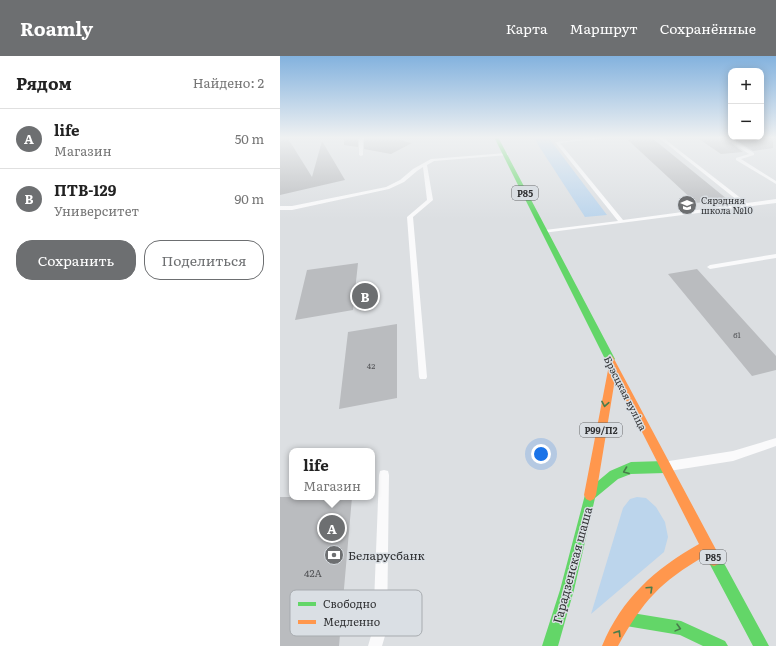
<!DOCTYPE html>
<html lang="ru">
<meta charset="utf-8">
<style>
:root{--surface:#fff;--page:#f2f2f2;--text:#222;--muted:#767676;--line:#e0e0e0;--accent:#6d6f71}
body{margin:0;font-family:Literata,serif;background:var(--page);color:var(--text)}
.controls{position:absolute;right:12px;top:12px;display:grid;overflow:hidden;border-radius:8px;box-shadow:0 2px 10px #0003}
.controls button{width:36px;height:36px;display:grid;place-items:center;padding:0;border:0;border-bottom:1px solid var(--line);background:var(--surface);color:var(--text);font:20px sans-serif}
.you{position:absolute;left:261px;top:398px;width:14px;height:14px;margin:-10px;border:3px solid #fff;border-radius:50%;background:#1a73e8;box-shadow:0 0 0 6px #1a73e833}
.badge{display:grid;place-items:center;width:26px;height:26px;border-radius:50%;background:var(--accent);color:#fff;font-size:13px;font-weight:700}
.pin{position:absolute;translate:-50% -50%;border:2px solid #fff;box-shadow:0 1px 4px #0006}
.popup{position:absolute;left:9px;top:392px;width:86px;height:52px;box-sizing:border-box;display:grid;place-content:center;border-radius:8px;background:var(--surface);filter:drop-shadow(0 1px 3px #0005);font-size:13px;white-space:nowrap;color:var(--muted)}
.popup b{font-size:15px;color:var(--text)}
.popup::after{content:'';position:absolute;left:50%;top:100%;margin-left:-8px;border:8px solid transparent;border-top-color:var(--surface)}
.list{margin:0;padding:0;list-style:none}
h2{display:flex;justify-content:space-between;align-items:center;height:52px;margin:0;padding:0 16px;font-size:17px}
h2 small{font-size:13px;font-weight:400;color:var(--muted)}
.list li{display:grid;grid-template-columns:26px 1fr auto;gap:12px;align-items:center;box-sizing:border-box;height:60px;padding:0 16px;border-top:1px solid var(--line)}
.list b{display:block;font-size:15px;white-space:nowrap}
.list p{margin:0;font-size:13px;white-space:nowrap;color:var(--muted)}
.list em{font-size:13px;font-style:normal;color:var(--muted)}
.actions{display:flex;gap:8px;padding:12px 16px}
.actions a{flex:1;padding:9px 0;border:1px solid var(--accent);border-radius:16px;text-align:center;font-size:14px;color:var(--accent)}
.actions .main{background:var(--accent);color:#fff}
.map{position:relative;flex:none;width:496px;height:590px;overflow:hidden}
header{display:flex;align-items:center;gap:24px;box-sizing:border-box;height:56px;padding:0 20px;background:var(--accent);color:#fff}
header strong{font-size:19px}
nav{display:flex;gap:22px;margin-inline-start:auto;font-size:14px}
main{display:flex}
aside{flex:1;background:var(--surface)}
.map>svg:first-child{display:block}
</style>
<header>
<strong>Roamly</strong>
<nav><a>Карта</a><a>Маршрут</a><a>Сохранённые</a></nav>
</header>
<main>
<aside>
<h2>Рядом<small>Найдено: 2</small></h2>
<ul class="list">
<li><span class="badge">A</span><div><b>life</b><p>Магазин</p></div><em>50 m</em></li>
<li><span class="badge">B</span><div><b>ПТВ-129</b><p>Университет</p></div><em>90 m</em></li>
</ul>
<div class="actions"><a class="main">Сохранить</a><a>Поделиться</a></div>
</aside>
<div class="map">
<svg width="496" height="590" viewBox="0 0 496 590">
<rect width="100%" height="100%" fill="#dcdfe2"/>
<path fill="#bcd5ec" d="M253 81H268L327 159 305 161Z
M357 441 366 442 376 451 385 466 388 481 384 496 311 558 343 452 350 443Z"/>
<path fill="#babcbf" d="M0 81H7L32 121 42 85 65 124 0 139Z
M64 81H79L78 84V91L64 89Z
M86 81H108L132 87 111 98 84 93V84Z
M416 81H443L463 96 441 98Z
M451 81H493V92L473 95Z
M372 82 447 143 416 147 348 84Z
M78 207 73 254 15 264 27 214Z
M417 213 496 300V314L472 320 388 218Z
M117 268V342L59 353 68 276Z
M0 441H72L59 590H0Z"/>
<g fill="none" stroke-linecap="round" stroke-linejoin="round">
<path fill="#fafafb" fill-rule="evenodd" d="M81 81H85L83 84V99L81 100 79 99V84Z
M319 81H332L280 87 343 164 462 148 378 81H382L467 147 496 143V147L263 177 262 176 265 174 338 165 275 86Z
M444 81H448L474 97V99L461 103 496 125V128L456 104V102L469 98Z
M226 97 228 98V99L154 105 147 109 153 144 133 161 147 321 146 323H140L139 321 127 161 147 144 143 111 137 115 124 126 109 133 12 154H0V150H12L106 131 120 124 133 113 151 103Z
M496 198V202L430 213 427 211 430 209Z
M496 382V390L453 405 389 415 385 413 384 410 385 407 389 405 453 395Z
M104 414 108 415 109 419 107 573 102 590H88L93 573 99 419 100 415Z"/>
<path fill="#63d668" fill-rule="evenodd" d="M214 81H218L335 303 333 305H327L325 303Z
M385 405 389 407 391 411 389 415 385 417 351 418 338 423 315 442 294 534 278 590H262L280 534 306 435 330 415 351 406Z
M434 496 439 498 489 590H473L427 503 429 498Z
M346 556 401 565 445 585 448 590H423L400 579 346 570 341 568 339 563 341 558Z"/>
<path fill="#ff974d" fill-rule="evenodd" d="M330 299 333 301 441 503 439 508 434 510 429 508 425 500C380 526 363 545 338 590H322C342 542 375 513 419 488L335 323 316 439 314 443 310 445 306 443 304 439 329 309 325 303 327 301Z"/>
</g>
<defs><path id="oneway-chevron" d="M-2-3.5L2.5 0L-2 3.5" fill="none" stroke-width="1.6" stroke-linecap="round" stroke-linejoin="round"/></defs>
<g stroke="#487c4b">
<use href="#oneway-chevron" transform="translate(325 348) rotate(100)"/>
<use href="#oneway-chevron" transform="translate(346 415) rotate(159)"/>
<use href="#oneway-chevron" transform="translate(370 533) rotate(-43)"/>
<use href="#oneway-chevron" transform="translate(398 572) rotate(15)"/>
<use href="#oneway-chevron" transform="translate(338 577) rotate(-58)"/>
</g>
<linearGradient id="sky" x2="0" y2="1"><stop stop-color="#83b2de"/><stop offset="0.5" stop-color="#eff1f2"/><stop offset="1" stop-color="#eff1f2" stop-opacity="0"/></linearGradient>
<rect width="496" height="163" fill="url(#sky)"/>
<defs>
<symbol id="school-disc" viewBox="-11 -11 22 22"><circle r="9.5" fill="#6d6f71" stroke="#dadfe4"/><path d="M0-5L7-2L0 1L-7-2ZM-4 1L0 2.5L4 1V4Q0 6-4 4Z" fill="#fff"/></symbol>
<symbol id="bank-disc" viewBox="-11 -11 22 22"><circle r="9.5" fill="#6d6f71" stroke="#dadfe4"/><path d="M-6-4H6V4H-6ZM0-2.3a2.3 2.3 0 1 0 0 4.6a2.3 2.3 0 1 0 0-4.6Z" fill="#fff"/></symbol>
</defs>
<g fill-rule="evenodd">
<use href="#school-disc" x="396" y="138" width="22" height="22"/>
<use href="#bank-disc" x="43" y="488" width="22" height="22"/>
</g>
<g text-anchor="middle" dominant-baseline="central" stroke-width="3" stroke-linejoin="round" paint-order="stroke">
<g font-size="8" fill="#535457">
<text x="457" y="278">61</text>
<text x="91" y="309">42</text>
</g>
<g fill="#dadfe4" stroke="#646669" stroke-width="1">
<rect x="232" y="130" width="26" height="14" rx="3"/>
<rect x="300" y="367" width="42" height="14" rx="3"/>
<rect x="420" y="494" width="26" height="14" rx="3"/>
</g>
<g font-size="9" font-weight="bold" fill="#313234">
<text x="245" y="137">Р85</text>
<text x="321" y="374">Р99/П2</text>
<text x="433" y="501">Р85</text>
</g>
<g font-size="9" fill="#313234" stroke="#dadfe4" text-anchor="start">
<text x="421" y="144">Сярэдняя<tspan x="421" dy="10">школа №10</tspan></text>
</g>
<g font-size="10" fill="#313234" stroke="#dadfe4">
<text transform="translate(346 337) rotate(63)">Брэсцкая вуліца</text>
</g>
<g font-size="10" fill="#535457">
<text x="33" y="516">42А</text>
</g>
<g font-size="12" fill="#313234" stroke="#dadfe4" text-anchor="start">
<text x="68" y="499">Беларусбанк</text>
</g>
<g font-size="12" fill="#313234" stroke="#dadfe4">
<text transform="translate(292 509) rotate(-75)">Гарадзенская шаша</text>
</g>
</g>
<rect x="10" y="534" width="132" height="46" rx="6" fill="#dadfe4" stroke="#a7abaf" stroke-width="1"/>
<rect x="18" y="546" width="18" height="4" fill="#63d668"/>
<rect x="18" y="564" width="18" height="4" fill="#ff974d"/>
<g font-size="11" fill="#313234">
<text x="43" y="552">Свободно</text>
<text x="43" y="570">Медленно</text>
</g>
</svg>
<div class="controls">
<button>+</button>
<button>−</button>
</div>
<div class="you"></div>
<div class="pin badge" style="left:52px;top:472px">A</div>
<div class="popup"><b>life</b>Магазин</div>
<div class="pin badge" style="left:85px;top:240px">B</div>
</div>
</main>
